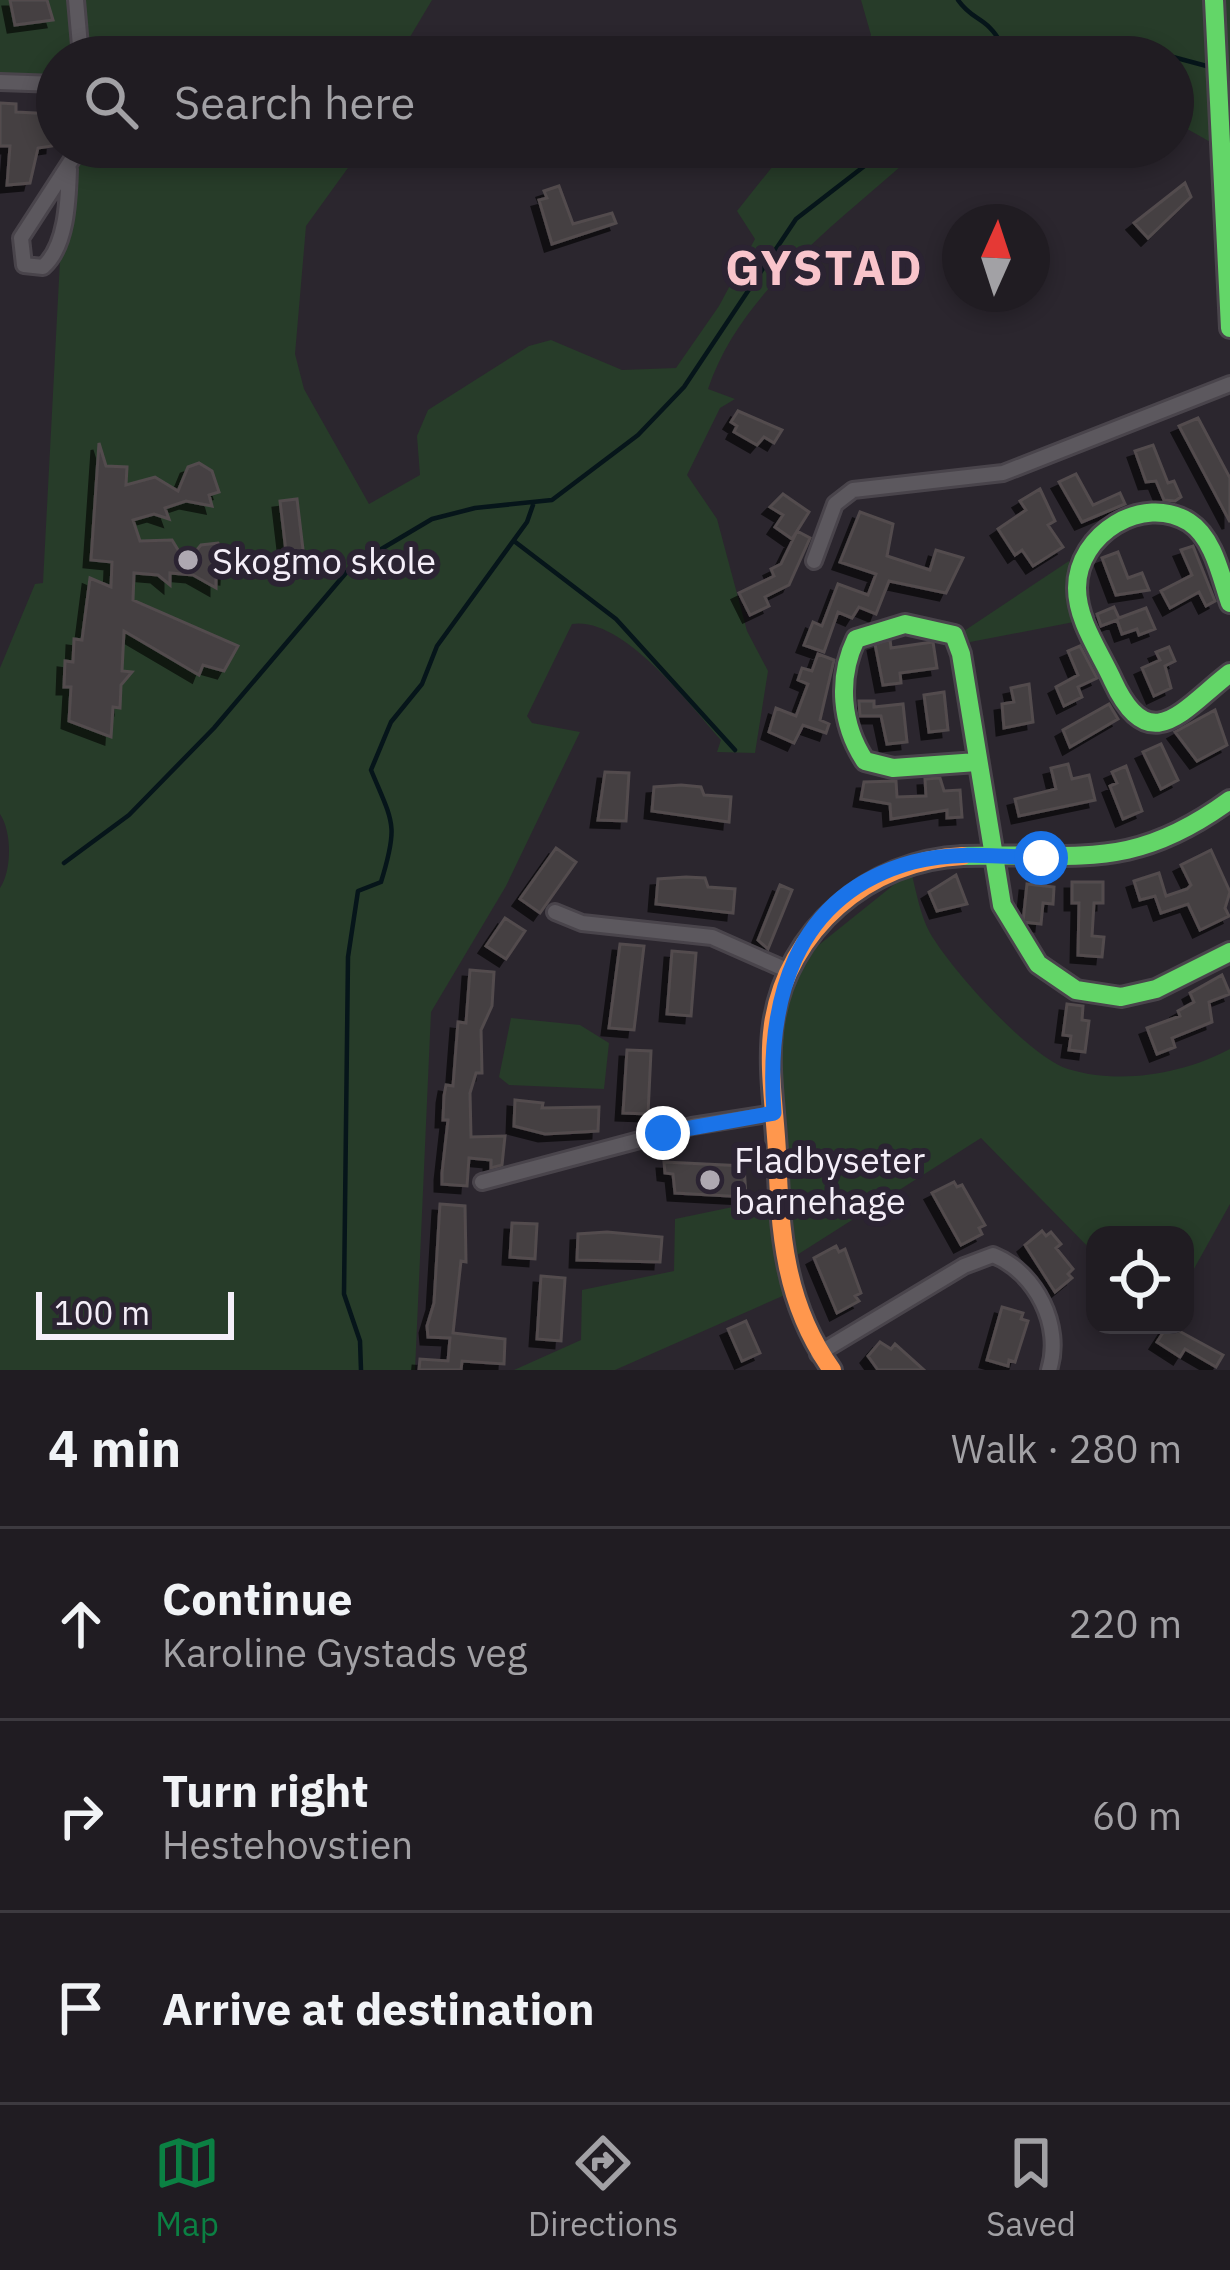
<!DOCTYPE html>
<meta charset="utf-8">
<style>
:root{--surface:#201c22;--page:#2d292f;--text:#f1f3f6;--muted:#a2a1a5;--line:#3d3a40;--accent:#0b8043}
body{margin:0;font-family:"IBM Plex Sans",sans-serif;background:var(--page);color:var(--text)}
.controls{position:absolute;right:36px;bottom:36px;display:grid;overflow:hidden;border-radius:24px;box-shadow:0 6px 18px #0003}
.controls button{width:108px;height:108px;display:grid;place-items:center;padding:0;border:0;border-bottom:3px solid var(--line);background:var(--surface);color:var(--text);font:60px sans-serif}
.compass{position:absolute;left:942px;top:204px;width:108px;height:108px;border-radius:50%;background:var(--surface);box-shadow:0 6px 18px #0003;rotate:3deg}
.scale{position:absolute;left:36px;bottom:30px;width:198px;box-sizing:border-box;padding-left:12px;border:6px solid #f4eef8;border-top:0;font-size:33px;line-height:42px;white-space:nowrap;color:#f4eef8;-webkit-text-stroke:9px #2b2332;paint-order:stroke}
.stop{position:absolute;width:36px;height:36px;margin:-27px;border:9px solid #1a73e8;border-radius:50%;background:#fff}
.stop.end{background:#1a73e8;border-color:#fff;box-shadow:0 3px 12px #0008}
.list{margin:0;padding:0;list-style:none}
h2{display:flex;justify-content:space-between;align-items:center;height:156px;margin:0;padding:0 48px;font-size:51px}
h2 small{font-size:39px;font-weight:400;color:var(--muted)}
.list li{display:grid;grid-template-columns:78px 1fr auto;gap:36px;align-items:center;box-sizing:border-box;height:192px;padding:0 48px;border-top:3px solid var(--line)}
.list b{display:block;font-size:45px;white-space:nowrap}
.list p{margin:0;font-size:39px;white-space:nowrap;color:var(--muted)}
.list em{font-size:39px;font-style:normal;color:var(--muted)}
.icon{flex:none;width:66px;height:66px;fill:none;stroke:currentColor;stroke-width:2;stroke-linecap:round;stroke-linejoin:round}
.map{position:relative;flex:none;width:1230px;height:1370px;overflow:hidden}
.search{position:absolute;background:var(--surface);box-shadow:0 6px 18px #0003;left:36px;right:36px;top:36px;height:132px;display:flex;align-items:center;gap:30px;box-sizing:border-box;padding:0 42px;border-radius:66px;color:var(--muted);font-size:45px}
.sheet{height:732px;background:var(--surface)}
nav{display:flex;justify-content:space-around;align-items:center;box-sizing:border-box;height:168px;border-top:3px solid var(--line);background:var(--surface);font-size:33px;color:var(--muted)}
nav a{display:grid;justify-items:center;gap:6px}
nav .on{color:var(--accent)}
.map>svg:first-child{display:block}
</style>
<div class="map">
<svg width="1230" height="1370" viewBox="0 0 1230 1370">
<defs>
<filter id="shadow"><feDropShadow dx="-7" dy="7" stdDeviation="0" flood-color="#0009"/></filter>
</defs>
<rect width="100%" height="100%" fill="#2b262e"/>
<path fill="#273c29" d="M0 0H432L398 57H57V91L0 86Z
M861 0H1230V153L1173 121V57H862L871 35Z
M66 147H363L306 226 295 354 304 389 369 504 420 475 417 436 428 410 529 346 551 340 622 370 676 368 719 306 755 239 737 211 788 147H922C846 218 742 287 708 389L735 399 720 408 687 475 717 519 747 631 768 671 755 753 717 752 721 740C690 705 623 616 572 624L527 716 532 723 580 732 506 886 431 1012 415 1370H0V888C12 870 12 832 0 814V668L35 584 43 583Z
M1069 561 1079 621 965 643 961 633Z
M911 871C916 890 920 915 930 933 951 969 1028 1056 1068 1069 1120 1085 1183 1074 1230 1049V1204L1185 1285V1235H1095V1254L981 1138 786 1262 794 1291 615 1370H514L581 1340 582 1290 674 1271 675 1219 776 1198 770 1059 800 960Z
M511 1018 580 1025 609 1043 604 1089 509 1085 499 1077Z"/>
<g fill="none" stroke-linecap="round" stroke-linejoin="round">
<path stroke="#06151a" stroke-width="4.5" d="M958 0C973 22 987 16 1002 45
M1003 46 1030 42 1162 57
M997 57 1003 46
M1173 57 1214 68
M514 541 616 619 735 750
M64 863 129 815 214 728 351 567 432 519 475 508 552 500 638 435 684 387 796 219 889 147
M361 1370 360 1341 344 1294 348 957 358 891 381 882C399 824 393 823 371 770L391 722 422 684 437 646 527 522 533 505"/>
</g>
<path fill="#454042" stroke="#524c4e" stroke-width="3" filter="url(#shadow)" d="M10 0H47L53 20 15 25Z
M0 103 16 104V112L54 114 52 146 38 148 30 183 7 185 10 146H0Z
M1185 183 1191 197 1148 238 1134 223Z
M559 186 573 224 612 213 616 223 552 244 539 200 547 198 544 191Z
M738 411 782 430 774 443 764 437 757 445 734 432 737 426 731 422Z
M1198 418 1230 478V522L1179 426Z
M99 443 106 466 127 467 126 485 155 477 178 491 188 467 199 463 212 471 219 492 209 495 212 506 186 501 165 508 169 519 154 514 133 520 140 541 172 540 186 563 201 545 218 543 227 556 226 577 216 576V588L193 575 170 573V585L158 575 134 573 133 600 238 646 224 671 203 665 199 675 124 631 122 671 132 672 121 685 120 708 113 707 111 737 69 721 71 687H64L65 661 73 662 74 639 82 640 90 578 111 587 112 562 91 560Z
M1153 445 1168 483 1174 481 1181 497 1175 501 1164 500 1156 481 1146 482 1135 451Z
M1076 474 1093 505 1120 493 1125 504 1082 522 1059 482Z
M1040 489 1055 521 1048 525 1063 547 1033 566 1022 550 1015 555 998 529 1026 510 1020 501Z
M783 494 809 512 792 539 775 527 783 515 770 507Z
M297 499 304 558 287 560 280 501Z
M860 512 893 524 887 556 930 570 936 550 963 558 946 593 889 581 876 614 859 607 852 618 838 612 824 652 804 645 813 622 822 626 838 584 868 595 876 574 840 562Z
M797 531 810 538 789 585 765 597 769 606 750 615 739 593 774 576 771 569 781 564Z
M1193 546 1215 601 1206 606 1199 592 1170 608 1161 591 1192 575 1181 550Z
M1118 552 1128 578 1142 573 1149 590 1116 595 1102 558Z
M1114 607 1119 618 1146 608 1155 629 1139 635 1137 629 1122 634 1117 620 1101 626 1097 614Z
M890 639 891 648 933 642 937 668 900 673 901 683 883 685 875 644Z
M1080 646 1097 678 1078 687 1082 697 1064 706 1056 687 1078 675 1068 651Z
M1169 647 1175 661 1165 666 1171 688 1154 696 1142 668 1160 660 1156 652Z
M818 654 834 660 820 720 829 724 826 733 803 725 794 743 769 732 776 708 796 716 808 684 798 680 802 668 812 671Z
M1029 684 1033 722 1004 728 1002 704 1014 702 1011 688Z
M944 692 948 730 929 732 924 695Z
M859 701H874V707L903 704 907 742 887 744 881 716H860Z
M1109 704 1118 719 1070 747 1063 730Z
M1215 710 1227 745 1197 761 1175 732Z
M1161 744 1178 780 1161 789 1143 752Z
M1068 764 1072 779 1089 775 1095 800 1019 816 1015 799 1056 789 1051 768Z
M1126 766 1142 811 1123 819 1110 786 1117 783 1112 772Z
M605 772 629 773 626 821 598 820Z
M940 778 944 791 960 790 962 817 947 818V810L891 819 890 804 861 799 864 782 896 781 897 797 926 796 925 779Z
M681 785 701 787 704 795 731 797 729 822 652 811 654 787Z
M556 848 576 862 540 913 520 899Z
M1211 850 1230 892 1225 908 1229 916 1200 930 1188 904 1161 913 1155 896 1140 900 1134 881 1159 873 1166 896 1187 889 1191 885 1181 865Z
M956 875 967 904 937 911 929 892Z
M686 877 705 878 708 887 735 889 733 913 656 904 658 879Z
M1072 882H1103V903H1094L1092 936 1104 937 1102 957 1078 955 1079 903H1072Z
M1027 884 1054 887 1053 904 1043 903 1041 924 1023 922Z
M780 885 792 890 768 949 758 940Z
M505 918 525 931 506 959 486 946Z
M620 944 644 946 634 1030 609 1028Z
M672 951 696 953 691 1016 667 1014Z
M470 970 494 972 492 1006 481 1030 482 1073H476L470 1093 471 1137 505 1136 502 1165 491 1168V1160L469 1158 467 1186 442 1184V1173L448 1120H443L444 1096 446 1085 453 1086 458 1022 466 1023Z
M1222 975 1230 994 1209 1002 1212 1022 1172 1038 1175 1047 1157 1054 1147 1028 1180 1016 1178 1011 1194 1002 1190 993Z
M1067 1004 1083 1006 1082 1020 1089 1021 1085 1052 1069 1050 1071 1036 1063 1035Z
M627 1050 651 1051 648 1114 623 1113Z
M515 1100 543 1103 542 1108 599 1107 598 1131 545 1134 514 1126Z
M664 1162 744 1166 746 1197 675 1193 673 1174 665 1173Z
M954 1182 957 1187 962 1185 985 1225 979 1228 982 1234 961 1245 932 1193Z
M440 1204 465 1206 466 1262 461 1261 453 1333 505 1339 504 1364 462 1361 461 1370H419L420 1359 448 1361 450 1338 428 1337 427 1326 434 1303Z
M512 1223 537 1224 535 1259 510 1257Z
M1042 1231 1046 1236 1051 1232 1061 1244 1056 1248 1073 1269 1068 1274 1072 1278 1055 1292 1025 1245Z
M607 1232 662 1237 660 1262 577 1260 578 1234Z
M836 1246 839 1252 845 1249 861 1293 855 1296 859 1301 837 1313 814 1258Z
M541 1276 565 1278 561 1341 537 1339Z
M1002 1307 1023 1313 1021 1319 1028 1321 1015 1362 1009 1360 1008 1366 987 1360Z
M746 1321 760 1353 742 1361 728 1329Z
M1168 1325 1223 1355 1216 1367 1185 1349 1180 1357 1157 1342Z
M880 1342 891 1349 895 1344 924 1370H878L868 1356Z"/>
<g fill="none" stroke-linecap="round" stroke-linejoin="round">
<defs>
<path id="street" d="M76 0 81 57
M0 82 57 84
M69 169C68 199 67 246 43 267L24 265 21 238 80 147
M814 561 835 504 853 490 1003 473 1230 384
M555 912 582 923 712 937 789 971
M482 1182 692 1126 774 1113
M818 1354 964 1266 993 1255C1036 1272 1063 1326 1049 1370"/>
<path id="fast" d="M1214 0 1230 328
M1230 603C1221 577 1214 538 1189 522 1143 493 1077 534 1077 588 1077 621 1100 652 1113 681 1150 761 1184 708 1230 673
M977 762 893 768 865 761C841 725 837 678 856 639L905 624 954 635 961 654 1002 905 1038 964 1076 990 1121 997 1156 989 1230 952
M963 856C1078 852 1130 873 1230 800"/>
<path id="slow" d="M832 1370C784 1303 780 1232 777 1152 775 1110 767 1066 773 1024 787 930 869 860 963 856"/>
</defs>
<use href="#street" stroke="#49444b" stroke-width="20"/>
<use href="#fast" stroke="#49444b" stroke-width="24"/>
<use href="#slow" stroke="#49444b" stroke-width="24"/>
<use href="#street" stroke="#5c585e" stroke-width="14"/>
<use href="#fast" stroke="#63d668" stroke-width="18"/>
<use href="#slow" stroke="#ff974d" stroke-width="18"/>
</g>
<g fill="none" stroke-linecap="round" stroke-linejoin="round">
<path stroke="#1a73e8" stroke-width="15" d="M663 1133 774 1113C766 1004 792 895 913 862 954 851 999 856 1041 858"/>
</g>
<g fill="#aea8b1" stroke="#2b2332" stroke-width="4.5">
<circle cx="188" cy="560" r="12"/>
<circle cx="710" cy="1180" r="12"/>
</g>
<g text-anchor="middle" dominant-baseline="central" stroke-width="12" stroke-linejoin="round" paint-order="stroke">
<g font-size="36" fill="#f4eef8" stroke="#2b2332" text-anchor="start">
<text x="212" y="560">Skogmo skole</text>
<text x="734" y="1159">Fladbyseter<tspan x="734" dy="41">barnehage</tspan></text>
</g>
<g font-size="48" font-weight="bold" letter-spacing="3" fill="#f8c4cb" stroke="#2b2332">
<text x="825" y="267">GYSTAD</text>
</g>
</g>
</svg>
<div class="controls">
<button><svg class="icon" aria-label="locate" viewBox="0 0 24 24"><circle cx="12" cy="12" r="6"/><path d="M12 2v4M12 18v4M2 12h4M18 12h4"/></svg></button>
</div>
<svg class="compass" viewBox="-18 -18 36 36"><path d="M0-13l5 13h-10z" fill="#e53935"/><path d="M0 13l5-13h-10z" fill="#a2a1a5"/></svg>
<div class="scale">100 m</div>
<div class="stop" style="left:1041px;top:858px"></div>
<div class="stop end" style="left:663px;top:1133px"></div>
<div class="search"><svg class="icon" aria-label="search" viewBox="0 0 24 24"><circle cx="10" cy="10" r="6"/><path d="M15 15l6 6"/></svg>Search here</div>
</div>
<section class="sheet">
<h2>4 min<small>Walk · 280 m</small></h2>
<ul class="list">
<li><svg class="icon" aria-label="ahead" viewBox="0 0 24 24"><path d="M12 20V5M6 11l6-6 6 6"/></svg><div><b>Continue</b><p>Karoline Gystads veg</p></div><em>220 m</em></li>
<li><svg class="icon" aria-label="right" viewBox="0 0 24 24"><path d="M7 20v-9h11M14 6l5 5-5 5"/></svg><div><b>Turn right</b><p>Hestehovstien</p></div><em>60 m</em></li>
<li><svg class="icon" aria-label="arrive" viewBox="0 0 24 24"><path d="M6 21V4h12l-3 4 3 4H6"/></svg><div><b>Arrive at destination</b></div></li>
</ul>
</section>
<nav>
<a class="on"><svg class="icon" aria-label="map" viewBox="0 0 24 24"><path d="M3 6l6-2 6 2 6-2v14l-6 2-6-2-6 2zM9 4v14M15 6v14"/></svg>Map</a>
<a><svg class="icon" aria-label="directions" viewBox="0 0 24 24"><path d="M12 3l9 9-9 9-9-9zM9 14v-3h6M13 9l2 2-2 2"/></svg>Directions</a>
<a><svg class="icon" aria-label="saved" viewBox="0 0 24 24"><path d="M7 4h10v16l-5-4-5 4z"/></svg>Saved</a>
</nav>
